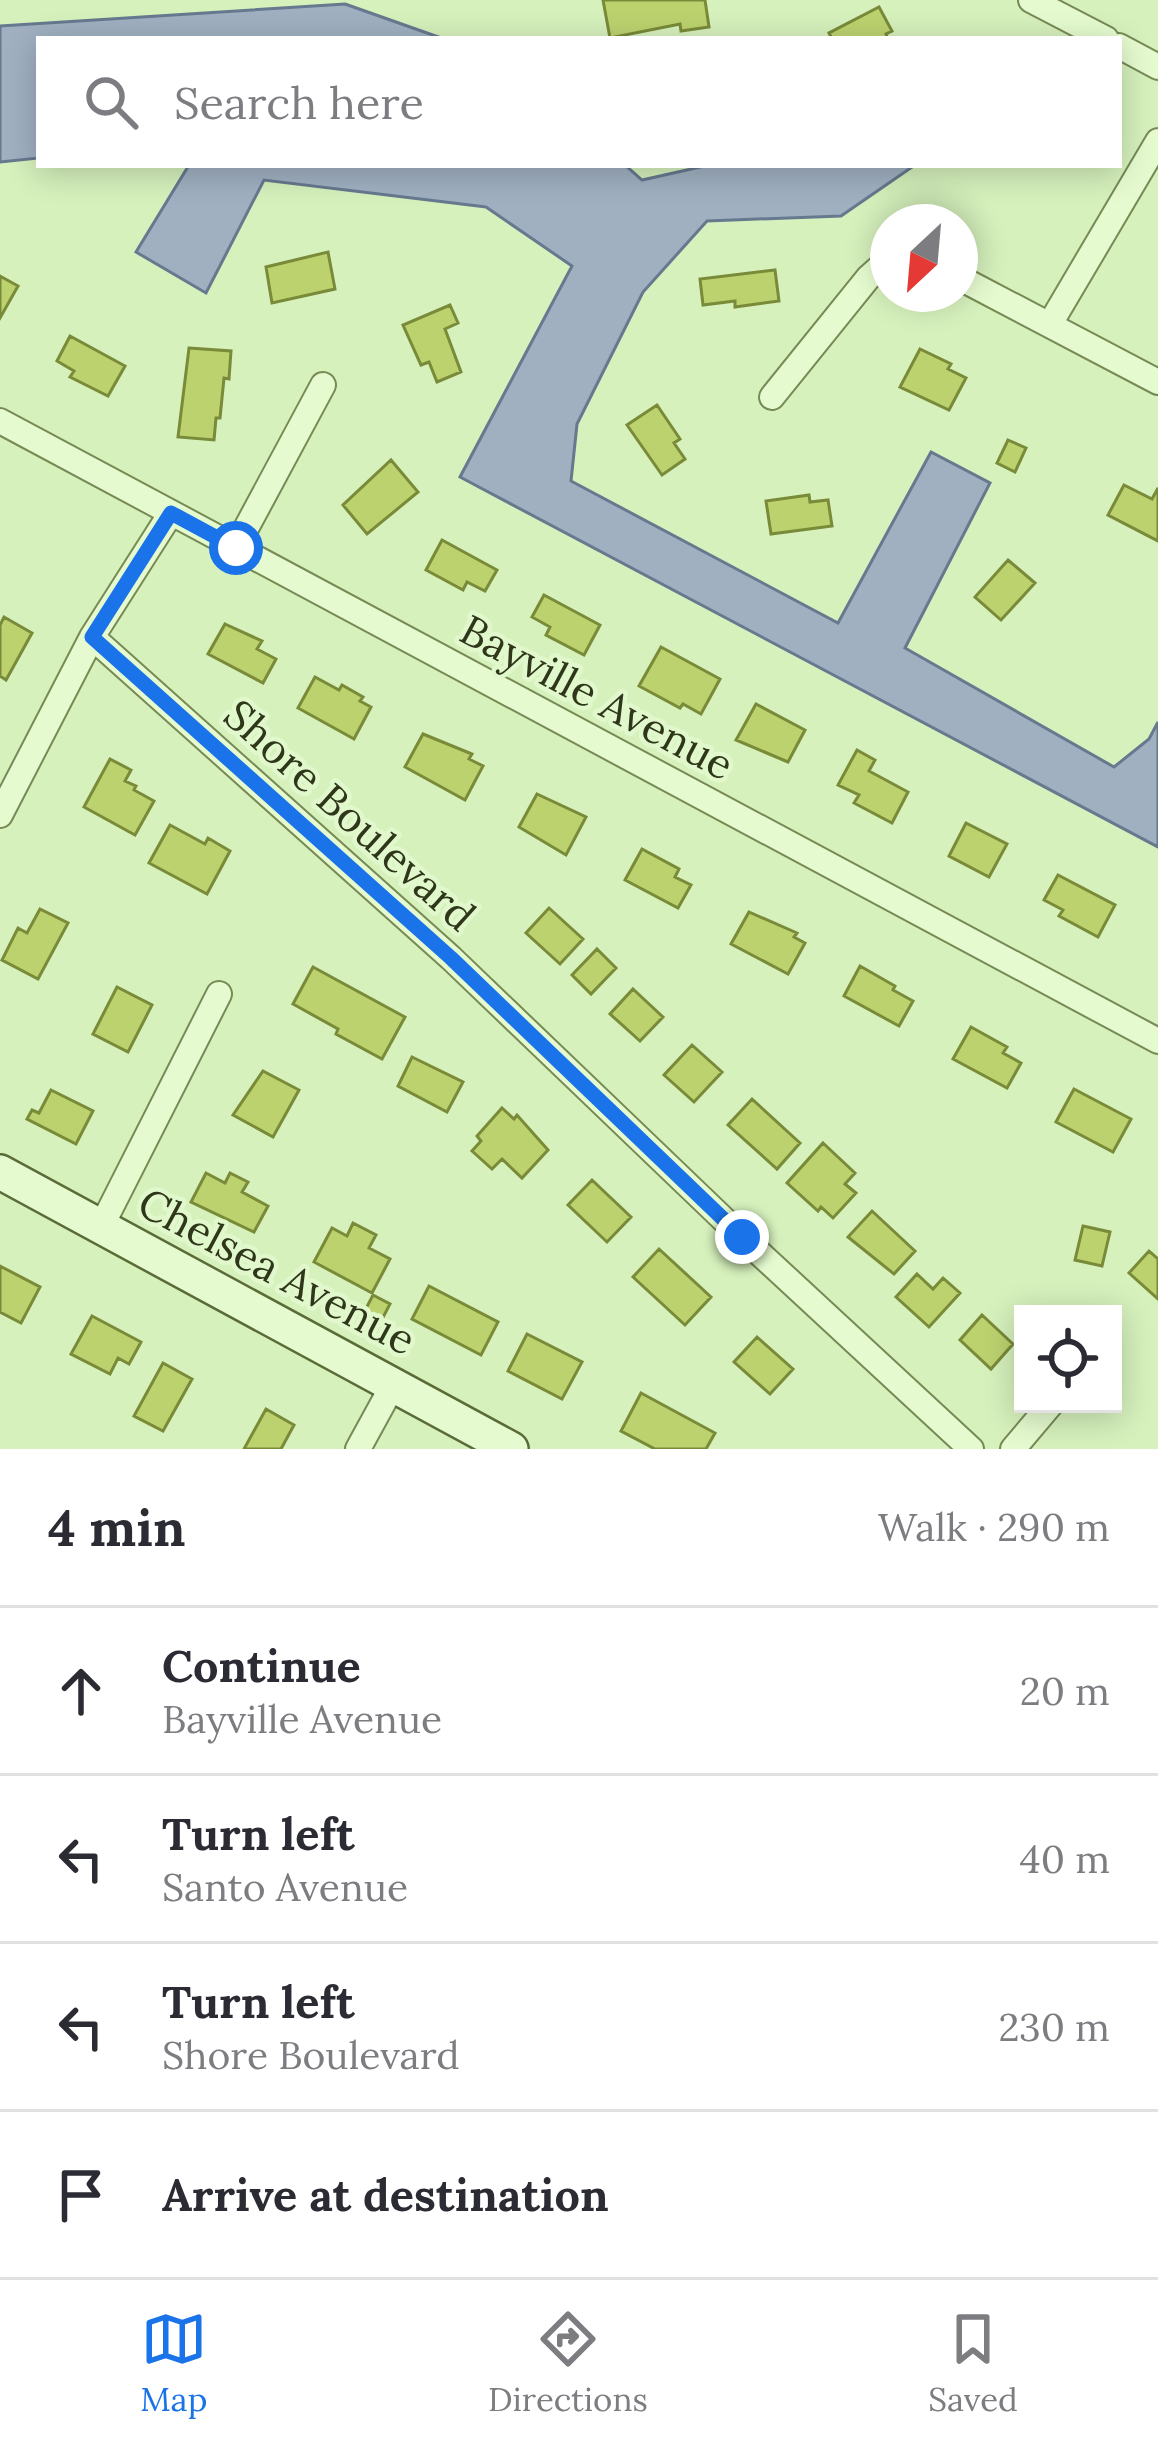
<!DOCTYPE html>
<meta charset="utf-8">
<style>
:root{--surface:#fff;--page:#f2f2f3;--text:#2b2b33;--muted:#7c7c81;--line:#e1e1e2;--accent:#1a73e8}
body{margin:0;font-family:Lora,serif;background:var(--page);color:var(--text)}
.controls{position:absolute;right:36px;bottom:36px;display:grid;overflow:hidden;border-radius:0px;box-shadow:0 6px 30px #0003}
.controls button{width:108px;height:108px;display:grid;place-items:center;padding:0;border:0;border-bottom:3px solid var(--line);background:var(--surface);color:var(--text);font:60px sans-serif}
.compass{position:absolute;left:870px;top:204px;width:108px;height:108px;border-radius:50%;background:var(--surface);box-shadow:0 6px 30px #0003;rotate:206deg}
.stop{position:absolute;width:36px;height:36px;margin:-27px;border:9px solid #1a73e8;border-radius:50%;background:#fff}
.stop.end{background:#1a73e8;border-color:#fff;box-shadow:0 3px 12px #0008}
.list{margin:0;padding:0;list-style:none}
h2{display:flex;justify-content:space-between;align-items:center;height:156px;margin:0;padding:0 48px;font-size:51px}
h2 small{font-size:39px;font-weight:400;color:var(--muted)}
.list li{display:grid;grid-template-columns:78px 1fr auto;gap:36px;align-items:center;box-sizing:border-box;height:168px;padding:0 48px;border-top:3px solid var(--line)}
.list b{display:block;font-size:45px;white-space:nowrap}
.list p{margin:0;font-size:39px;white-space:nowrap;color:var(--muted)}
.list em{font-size:39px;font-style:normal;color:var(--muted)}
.icon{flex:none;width:66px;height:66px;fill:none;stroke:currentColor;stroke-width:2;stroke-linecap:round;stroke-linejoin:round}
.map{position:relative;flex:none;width:1158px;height:1449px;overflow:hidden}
.search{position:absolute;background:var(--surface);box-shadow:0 6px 30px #0003;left:36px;right:36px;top:36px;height:132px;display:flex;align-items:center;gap:30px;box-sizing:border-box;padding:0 42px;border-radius:0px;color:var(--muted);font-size:45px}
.sheet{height:828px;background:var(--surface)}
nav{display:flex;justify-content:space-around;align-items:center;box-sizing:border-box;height:168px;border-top:3px solid var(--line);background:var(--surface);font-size:33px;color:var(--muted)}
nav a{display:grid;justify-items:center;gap:6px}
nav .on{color:var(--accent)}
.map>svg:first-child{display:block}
</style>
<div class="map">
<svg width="1158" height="1449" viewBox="0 0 1158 1449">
<rect width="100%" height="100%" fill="#d6f1bc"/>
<path fill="#a0b0c1" stroke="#67798f" stroke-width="3" d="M345 4 444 39H39V158L0 162V26Z
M189 165H625L642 180 709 165H915L841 216 707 221 643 292 577 424 571 481 838 623 931 452 990 483 905 648 1114 767 1149 739 1158 722V847L460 477 572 266 486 207 264 180 206 293 136 252Z"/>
<path fill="#bcd26f" stroke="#798a38" stroke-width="3" d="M603 0H705L709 27 681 31 680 24 610 38Z
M879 7 892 31 886 34 888 39H832L829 33Z
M328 252 335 289 272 303 266 267Z
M775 270 779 301 735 307V301L703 305 700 279Z
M0 276 18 286 0 318Z
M450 305 458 323 445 329 461 372 437 382 429 362 421 365 403 325Z
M70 336 125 366 108 396 70 377 74 371 57 361Z
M189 348 231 351 229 379 224 378 220 418H216L214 440 178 437Z
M920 349 951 364 948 369 966 378 949 410 900 387Z
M657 405 680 439 674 443 685 459 662 475 627 425Z
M1008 440 1026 448 1015 472 997 463Z
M391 460 418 492 367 534 343 505Z
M1124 485 1152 499 1158 488V541L1108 515Z
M809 495 810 502 828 500 832 526 771 534 766 501Z
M442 540 497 570 485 591 467 582 463 590 426 570Z
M1008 560 1035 583 1001 620 975 597Z
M544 595 600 625 584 655 546 635 550 627 532 617Z
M4 617 32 633 6 680 0 676V625Z
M225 624 262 641 257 649 276 659 263 683 208 654Z
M661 647 720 679 701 714 683 704 680 708 639 686Z
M315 677 339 690 342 685 363 697 360 701 371 707 354 739 298 708Z
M756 704 805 730 788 762 736 740Z
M423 734 472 754 469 759 483 766 465 800 405 767Z
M857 750 875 760 869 771 908 792 892 823 854 803 859 795 838 785Z
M110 759 131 770 125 781 136 786 134 790 154 801 135 835 84 807Z
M537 794 586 817 566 855 519 827Z
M966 823 1007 844 989 877 949 856Z
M170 825 205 844 208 838 230 851 207 894 149 863Z
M642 849 679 869 675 877 691 885 678 908 625 880Z
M1058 875 1115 905 1098 937 1059 916 1063 910 1044 900Z
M549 908 583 939 560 964 526 933Z
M40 909 68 923 38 979 2 960 18 928 27 933Z
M749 912 797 933 794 937 805 943 788 974 731 944Z
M597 949 616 968 591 994 572 975Z
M860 966 895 986 893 990 913 1001 899 1026 844 996Z
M313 967 405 1017 382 1059 336 1034 338 1029 293 1004Z
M117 987 152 1005 128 1052 93 1034Z
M633 989 663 1017 640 1041 610 1014Z
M971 1027 1007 1047 1003 1053 1021 1063 1007 1088 953 1059Z
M692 1045 722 1072 694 1102 664 1075Z
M412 1057 463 1082 447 1112 398 1086Z
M263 1071 299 1090 273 1137 233 1115Z
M1074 1089 1131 1119 1113 1152 1056 1122Z
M51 1090 93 1111 76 1144 27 1119 32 1110 39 1113Z
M752 1099 800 1143 777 1169 728 1125Z
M502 1108 514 1119 517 1115 548 1150 522 1178 502 1159 492 1169 472 1151 481 1141 477 1136Z
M823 1143 855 1173 845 1184 856 1193 833 1218 821 1207 818 1211 787 1183Z
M206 1173 225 1183 230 1173 248 1182 242 1192 268 1206 254 1232 191 1202Z
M592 1180 631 1217 607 1242 568 1205Z
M872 1211 915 1251 894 1274 848 1237Z
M353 1223 376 1235 369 1248 390 1259 372 1293 314 1262 332 1228 347 1236Z
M1083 1226 1110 1232 1102 1266 1075 1260Z
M659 1249 711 1297 685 1325 633 1277Z
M1149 1251 1158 1259V1299L1129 1273Z
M0 1266 40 1287 21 1323 0 1312Z
M917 1274 933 1289 943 1278 960 1293 929 1327 896 1297Z
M429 1286 498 1322 481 1355 412 1319Z
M373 1295 390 1304 376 1331 359 1322Z
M982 1315 1013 1344 991 1369 960 1340Z
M92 1316 141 1342 129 1364 118 1358 110 1374 71 1354Z
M527 1334 582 1362 562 1399 508 1371Z
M757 1337 793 1369 770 1394 734 1362Z
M163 1363 192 1379 163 1431 134 1416Z
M641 1393 715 1433 706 1449H655L621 1431Z
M266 1409 294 1425 281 1449H244Z"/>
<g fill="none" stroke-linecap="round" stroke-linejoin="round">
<defs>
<path id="street" d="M1031 0 1106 39
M1119 46 1158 67
M960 278 1158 382
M1050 324 1158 141
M772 397 868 278 888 260
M0 421 1158 1041
M236 547 323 385
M92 637 451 958 742 1237 971 1449
M0 815 92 637 171 513
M101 1227 219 994
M358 1449 393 1385
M1013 1449 1051 1404"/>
<path id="secondary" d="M0 1172 511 1449"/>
</defs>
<use href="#street" stroke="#778954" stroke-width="28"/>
<use href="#secondary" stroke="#5b6b38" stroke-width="38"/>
<use href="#street" stroke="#e5fbcf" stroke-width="24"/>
<use href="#secondary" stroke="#e5fbcf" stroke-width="33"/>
</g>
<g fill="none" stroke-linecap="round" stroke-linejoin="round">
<path stroke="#1a73e8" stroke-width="15" d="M236 548 171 513 92 637 451 958 742 1237"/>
</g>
<g text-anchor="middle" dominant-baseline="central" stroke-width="9" stroke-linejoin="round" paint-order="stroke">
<g font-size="42" fill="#2f371a" stroke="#e1f8cc">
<text transform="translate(597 697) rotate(28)">Bayville Avenue</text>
<text transform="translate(350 815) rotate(42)">Shore Boulevard</text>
<text transform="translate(277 1271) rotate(28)">Chelsea Avenue</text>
</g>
</g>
</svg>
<div class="controls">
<button><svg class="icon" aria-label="locate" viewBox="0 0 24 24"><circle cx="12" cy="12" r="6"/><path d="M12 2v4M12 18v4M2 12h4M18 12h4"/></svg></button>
</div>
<svg class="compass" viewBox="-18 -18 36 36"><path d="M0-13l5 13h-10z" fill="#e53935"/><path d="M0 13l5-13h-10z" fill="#7c7c81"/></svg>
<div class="stop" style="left:236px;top:548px"></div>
<div class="stop end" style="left:742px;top:1237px"></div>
<div class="search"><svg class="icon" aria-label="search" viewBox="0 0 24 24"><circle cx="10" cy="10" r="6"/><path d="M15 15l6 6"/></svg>Search here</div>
</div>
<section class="sheet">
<h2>4 min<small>Walk · 290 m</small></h2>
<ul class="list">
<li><svg class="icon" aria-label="ahead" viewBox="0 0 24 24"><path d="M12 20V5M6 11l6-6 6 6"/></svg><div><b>Continue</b><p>Bayville Avenue</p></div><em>20 m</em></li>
<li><svg class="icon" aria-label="left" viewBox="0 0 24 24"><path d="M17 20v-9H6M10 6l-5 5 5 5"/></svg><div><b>Turn left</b><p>Santo Avenue</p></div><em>40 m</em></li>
<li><svg class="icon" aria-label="left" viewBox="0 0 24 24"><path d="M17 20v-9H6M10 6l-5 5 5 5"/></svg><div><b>Turn left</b><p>Shore Boulevard</p></div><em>230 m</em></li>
<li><svg class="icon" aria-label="arrive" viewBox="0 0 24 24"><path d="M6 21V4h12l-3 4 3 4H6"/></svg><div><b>Arrive at destination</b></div></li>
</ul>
</section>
<nav>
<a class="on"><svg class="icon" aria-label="map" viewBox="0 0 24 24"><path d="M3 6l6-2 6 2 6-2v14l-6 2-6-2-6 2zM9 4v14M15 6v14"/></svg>Map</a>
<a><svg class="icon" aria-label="directions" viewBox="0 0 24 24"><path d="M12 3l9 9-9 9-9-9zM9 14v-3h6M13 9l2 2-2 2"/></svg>Directions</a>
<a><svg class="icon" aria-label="saved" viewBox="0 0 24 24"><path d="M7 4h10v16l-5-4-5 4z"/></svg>Saved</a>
</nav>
